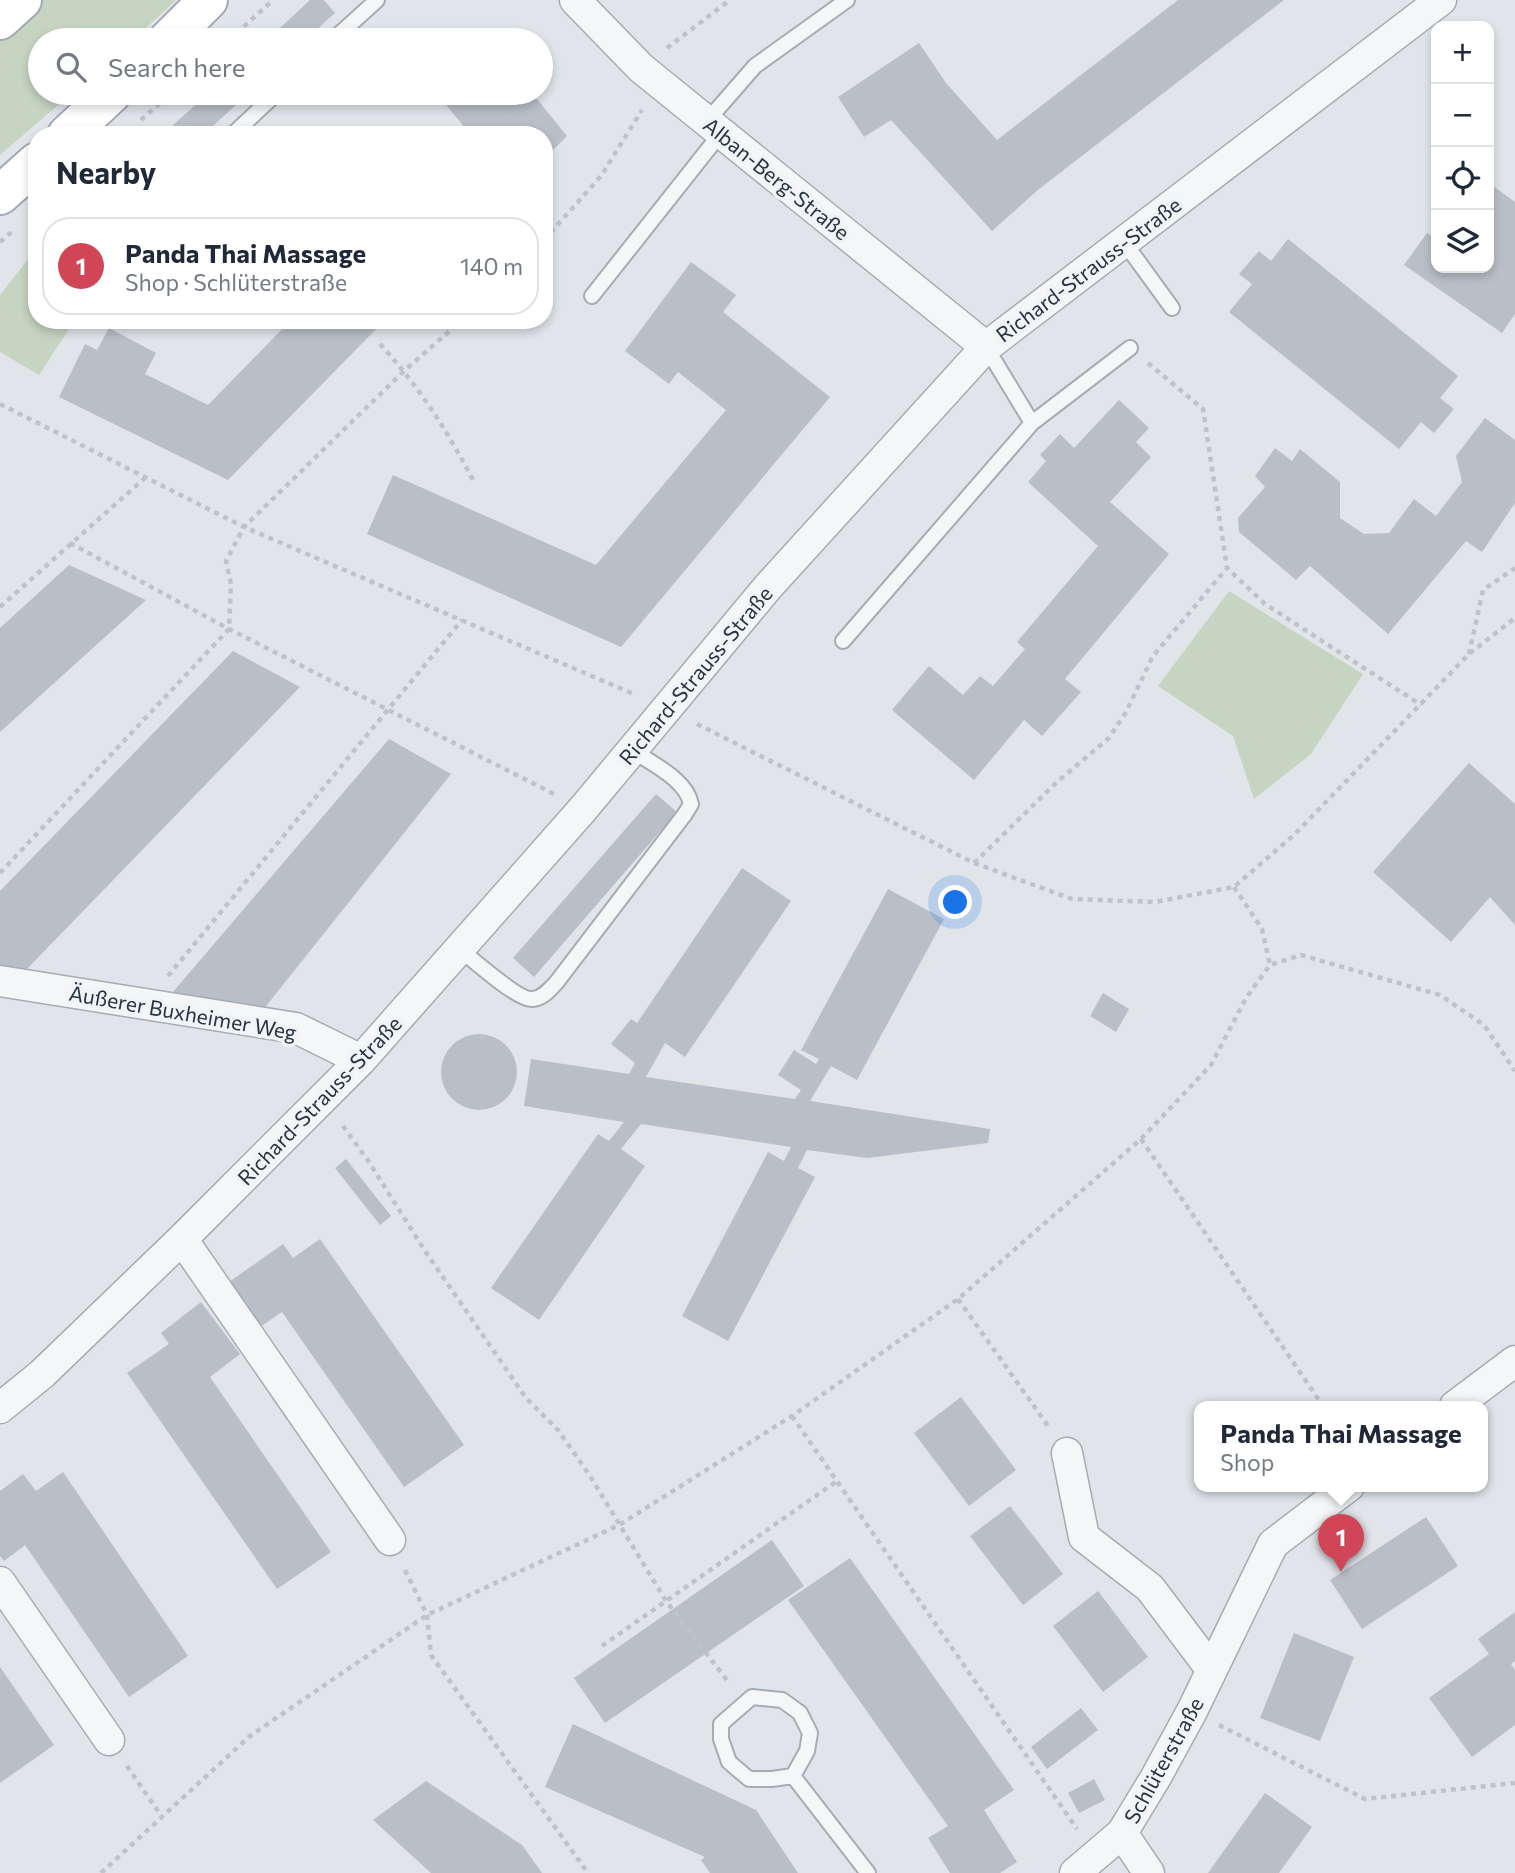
<!DOCTYPE html>
<meta charset="utf-8">
<style>
:root{--surface:#fff;--page:#f2f2f3;--text:#1f2937;--muted:#747a83;--line:#e0e1e3;--accent:#d04656}
body{margin:0;font-family:Commissioner,sans-serif;background:var(--page);color:var(--text)}
.controls{position:absolute;right:21px;top:21px;display:grid;overflow:hidden;border-radius:14px;box-shadow:0 4px 10px #0003}
.controls button{width:63px;height:63px;display:grid;place-items:center;padding:0;border:0;border-bottom:2px solid var(--line);background:var(--surface);color:var(--text);font:35px sans-serif}
.you{position:absolute;left:956px;top:903px;width:24px;height:24px;margin:-18px;border:5px solid #fff;border-radius:50%;background:#1a73e8;box-shadow:0 0 0 10px #1a73e833}
.badge{display:grid;place-items:center;width:46px;height:46px;border-radius:50%;background:var(--accent);color:#fff;font-size:23px;font-weight:700}
.pin{position:absolute;translate:-50% -58px;filter:drop-shadow(0 2px 4px #0008)}
.pin::after{content:'';position:absolute;top:37px;width:24px;height:21px;background:inherit;clip-path:polygon(0 0,100% 0,50% 100%)}
.popup{position:absolute;left:1194px;top:1401px;width:294px;height:91px;box-sizing:border-box;display:grid;place-content:center;border-radius:14px;background:var(--surface);filter:drop-shadow(0 2px 5px #0005);font-size:23px;white-space:nowrap;color:var(--muted)}
.popup b{font-size:26px;color:var(--text)}
.popup::after{content:'';position:absolute;left:50%;top:100%;margin-left:-14px;border:14px solid transparent;border-top-color:var(--surface)}
.list{margin:0;padding:0;list-style:none}
h2{display:flex;justify-content:space-between;align-items:center;height:91px;margin:0;padding:0 28px;font-size:30px}
h2 small{font-size:23px;font-weight:400;color:var(--muted)}
.list li{display:grid;grid-template-columns:46px 1fr auto;gap:21px;align-items:center;box-sizing:border-box;height:98px;margin:0 14px 14px;padding:0 14px;border:2px solid var(--line);border-radius:28px}
.list b{display:block;font-size:26px;white-space:nowrap}
.list p{margin:0;font-size:23px;white-space:nowrap;color:var(--muted)}
.list em{font-size:23px;font-style:normal;color:var(--muted)}
.icon{flex:none;width:38px;height:38px;fill:none;stroke:currentColor;stroke-width:2;stroke-linecap:round;stroke-linejoin:round}
.map{position:relative;flex:none;width:1515px;height:1873px;overflow:hidden}
.search{position:absolute;background:var(--surface);box-shadow:0 4px 10px #0003;left:28px;top:28px;width:525px;height:77px;display:flex;align-items:center;gap:18px;box-sizing:border-box;padding:0 24px;border-radius:38px;color:var(--muted);font-size:26px}
.panel{position:absolute;background:var(--surface);box-shadow:0 4px 10px #0003;left:28px;top:126px;width:525px;height:203px;border-radius:28px}
.map>svg:first-child{display:block}
</style>
<div class="map">
<svg width="1515" height="1873" viewBox="0 0 1515 1873">
<rect width="100%" height="100%" fill="#e1e5ea"/>
<path fill="#c6d4c2" d="M43 0H176L133 40H40V93H72L0 155V40Z
M37 248V320H75L39 375 0 352V295Z
M1229 591 1363 674 1311 754 1254 799 1233 736 1158 686Z"/>
<path fill="#b9bec7" d="M310 0H324L335 13 305 40H267Z
M1178 0H1284L1039 189 992 231 891 120 864 137 838 97 919 43 946 83 997 140Z
M209 93H249L203 135H181L173 125Z
M436 93H532L567 136 544 159V135H471Z
M1489 183 1515 202V314L1502 333 1404 265 1427 233 1436 239V268H1489Z
M1288 239 1458 376 1440 398 1454 409 1434 433 1421 422 1399 449 1229 312 1252 284 1239 274 1259 251 1271 261Z
M691 262 736 295 723 312 830 397 621 647 367 534 393 475 596 565 726 410 678 372 669 384 625 351Z
M291 320H385L228 480 59 397 85 344 97 350 109 328 156 353 145 374 208 405Z
M1119 400 1149 428 1136 442 1151 457 1110 502 1169 554 1065 679 1081 692 1042 736 1024 720 974 780 892 710 929 666 963 695 980 676 993 686 1025 649 1017 642 1098 546 1028 482 1046 461 1040 455 1060 434 1074 448Z
M1485 418 1515 440V503L1482 552 1466 541 1388 634 1310 566 1296 580 1239 532 1238 518 1265 487 1255 476 1275 448 1292 461 1300 449 1340 482V518L1364 534 1389 533 1414 499 1436 516 1462 482 1456 456Z
M69 565 146 600 0 732V628Z
M233 651 300 687 27 969 0 967V891Z
M389 739 451 774 259 1015 166 1000Z
M1469 763 1515 804V925L1490 897 1451 942 1373 872Z
M656 794 677 812 534 977 513 958Z
M742 868 791 901 685 1057 665 1043 646 1077 795 1099 801 1090 778 1075 794 1050 816 1064 819 1059 801 1050 888 889 944 919 857 1080 831 1066 810 1101 990 1129 988 1143 867 1158 807 1150 798 1168 815 1177 728 1341 682 1316 768 1152 784 1161 791 1147 641 1124 621 1149 645 1166 539 1320 491 1288 598 1134 609 1141 624 1122 524 1106 531 1059 629 1074 635 1063 611 1044 631 1019 637 1023Z
M1103 993 1129 1009 1116 1032 1090 1016Z
M441 1072a38 38 0 1 1 76 0a38 38 0 1 1-76 0Z
M346 1159 391 1216 380 1225 335 1168Z
M320 1239 464 1445 404 1487 282 1312 260 1327 229 1282 283 1244 293 1258Z
M201 1302 240 1354 210 1377 331 1552 277 1589 127 1373 169 1344 161 1333Z
M961 1397 1016 1470 969 1506 914 1433Z
M63 1472 188 1656 129 1697 25 1545 4 1561 0 1556V1491L23 1474 36 1491Z
M1010 1506 1063 1574 1023 1605 970 1536Z
M1426 1517 1458 1566 1362 1629 1330 1580Z
M772 1540 804 1586 605 1723 574 1678Z
M850 1558 1014 1790 984 1810 1017 1862 1000 1873H950L928 1838 948 1826 788 1600Z
M1098 1591 1148 1657 1103 1692 1053 1626Z
M1515 1612V1661L1511 1664 1515 1670V1725L1472 1757 1429 1698 1489 1654 1478 1639Z
M1294 1633 1354 1657 1320 1741 1260 1718Z
M0 1667 54 1745 0 1783Z
M1081 1708 1098 1730 1047 1769 1031 1747Z
M573 1724 756 1810 798 1873H710L701 1860 705 1857 545 1787Z
M1094 1779 1105 1800 1079 1813 1068 1793Z
M426 1781 522 1845 542 1873H431L373 1820Z
M1265 1793 1312 1827 1279 1873H1208Z"/>
<g fill="none" stroke-linecap="round" stroke-linejoin="round">
<defs>
<path id="lane" d="M333 40 377 0
M707 121 755 66 847 0
M232 135 277 93
M1124 242 1172 308
M592 296 721 133
M986 347 1032 423
M843 641 1032 423 1130 348
M459 949C473 959 518 1001 533 999 543 998 549 990 556 983L685 814 691 804C686 779 652 764 632 750
M793 1776 807 1751 810 1733 800 1713 782 1700 752 1697 721 1724V1739L729 1762 749 1779H772L793 1776 868 1873"/>
<path id="street" d="M575 0 641 68 986 347
M0 981 296 1028 361 1060
M182 1239 390 1540
M1455 1406 1515 1361
M0 1408 42 1374 182 1239 361 1060 583 809 767 588 986 347 1441 0
M1067 1453 1084 1537 1150 1588 1211 1669
M0 1582 109 1740
M1122 1833 1149 1873
M1075 1873 1122 1833 1156 1777 1192 1711 1273 1544 1349 1486"/>
<path id="primary" d="M0 20 22 0
M168 40 208 0
M67 135 112 93
M0 195 37 162"/>
</defs>
<use href="#lane" stroke="#a6acb4" stroke-width="18"/>
<use href="#street" stroke="#a6acb4" stroke-width="33"/>
<use href="#primary" stroke="#a1a8b6" stroke-width="42"/>
<path stroke="#bfc3c9" stroke-width="4.5" stroke-dasharray="5 5" stroke-linecap="butt" d="M229 40 273 0
M667 48 730 0
M141 120 171 93
M544 240 601 176 642 110
M0 242 13 231
M380 344C420 388 447 430 474 482
M1148 363 1203 409 1227 568 1265 604 1421 705
M0 404 244 527 636 695
M70 543 229 629 554 794
M0 607 146 477
M1469 654 1483 590 1515 568
M697 724 974 863 1072 899 1155 902 1234 887 1295 834 1469 654 1515 618
M974 863 1057 782 1109 738 1126 712 1153 656 1227 568
M0 873 229 629 231 584 226 561 244 527 404 371 462 320
M1234 887 1262 929 1270 965
M168 976 462 620
M343 1126 369 1162 425 1251 526 1398 558 1430 590 1476 666 1601 730 1684
M1141 1139 1323 1406
M958 1299 1048 1426
M792 1416 1077 1829
M405 1570 427 1615 431 1655 588 1873
M602 1646 837 1481
M1219 1725 1365 1799 1515 1783
M127 1766 162 1817
M101 1873 250 1736 427 1615 619 1525 792 1416 958 1299 1141 1139 1211 1065 1246 998 1270 965 1301 955 1440 995 1484 1025 1515 1071"/>
<use href="#lane" stroke="#f4f6f8" stroke-width="14"/>
<use href="#street" stroke="#f4f6f8" stroke-width="30"/>
<use href="#primary" stroke="#fff" stroke-width="38"/>
</g>
<g text-anchor="middle" dominant-baseline="central" stroke-width="7" stroke-linejoin="round" paint-order="stroke">
<g font-size="21" fill="#293242" stroke="#f1f4f7">
<text transform="translate(777 178) rotate(39)">Alban-Berg-Straße</text>
<text transform="translate(1088 269) rotate(-37)">Richard-Strauss-Straße</text>
<text transform="translate(695 675) rotate(-50)">Richard-Strauss-Straße</text>
<text transform="translate(183 1012) rotate(10)">Äußerer Buxheimer Weg</text>
<text transform="translate(319 1100) rotate(-46)">Richard-Strauss-Straße</text>
<text transform="translate(1163 1760) rotate(-61)">Schlüterstraße</text>
</g>
</g>
</svg>
<div class="controls">
<button>+</button>
<button>−</button>
<button><svg class="icon" aria-label="locate" viewBox="0 0 24 24"><circle cx="12" cy="12" r="6"/><path d="M12 2v4M12 18v4M2 12h4M18 12h4"/></svg></button>
<button><svg class="icon" aria-label="layers" viewBox="0 0 24 24"><path d="M12 4l9 5-9 5-9-5zM3 14l9 5 9-5"/></svg></button>
</div>
<div class="you"></div>
<div class="pin badge" style="left:1341px;top:1572px">1</div>
<div class="popup"><b>Panda Thai Massage</b>Shop</div>
<div class="search"><svg class="icon" aria-label="search" viewBox="0 0 24 24"><circle cx="10" cy="10" r="6"/><path d="M15 15l6 6"/></svg>Search here</div>
<section class="panel">
<h2>Nearby<small></small></h2>
<ul class="list">
<li><span class="badge">1</span><div><b>Panda Thai Massage</b><p>Shop · Schlüterstraße</p></div><em>140 m</em></li>
</ul>
</section>
</div>
